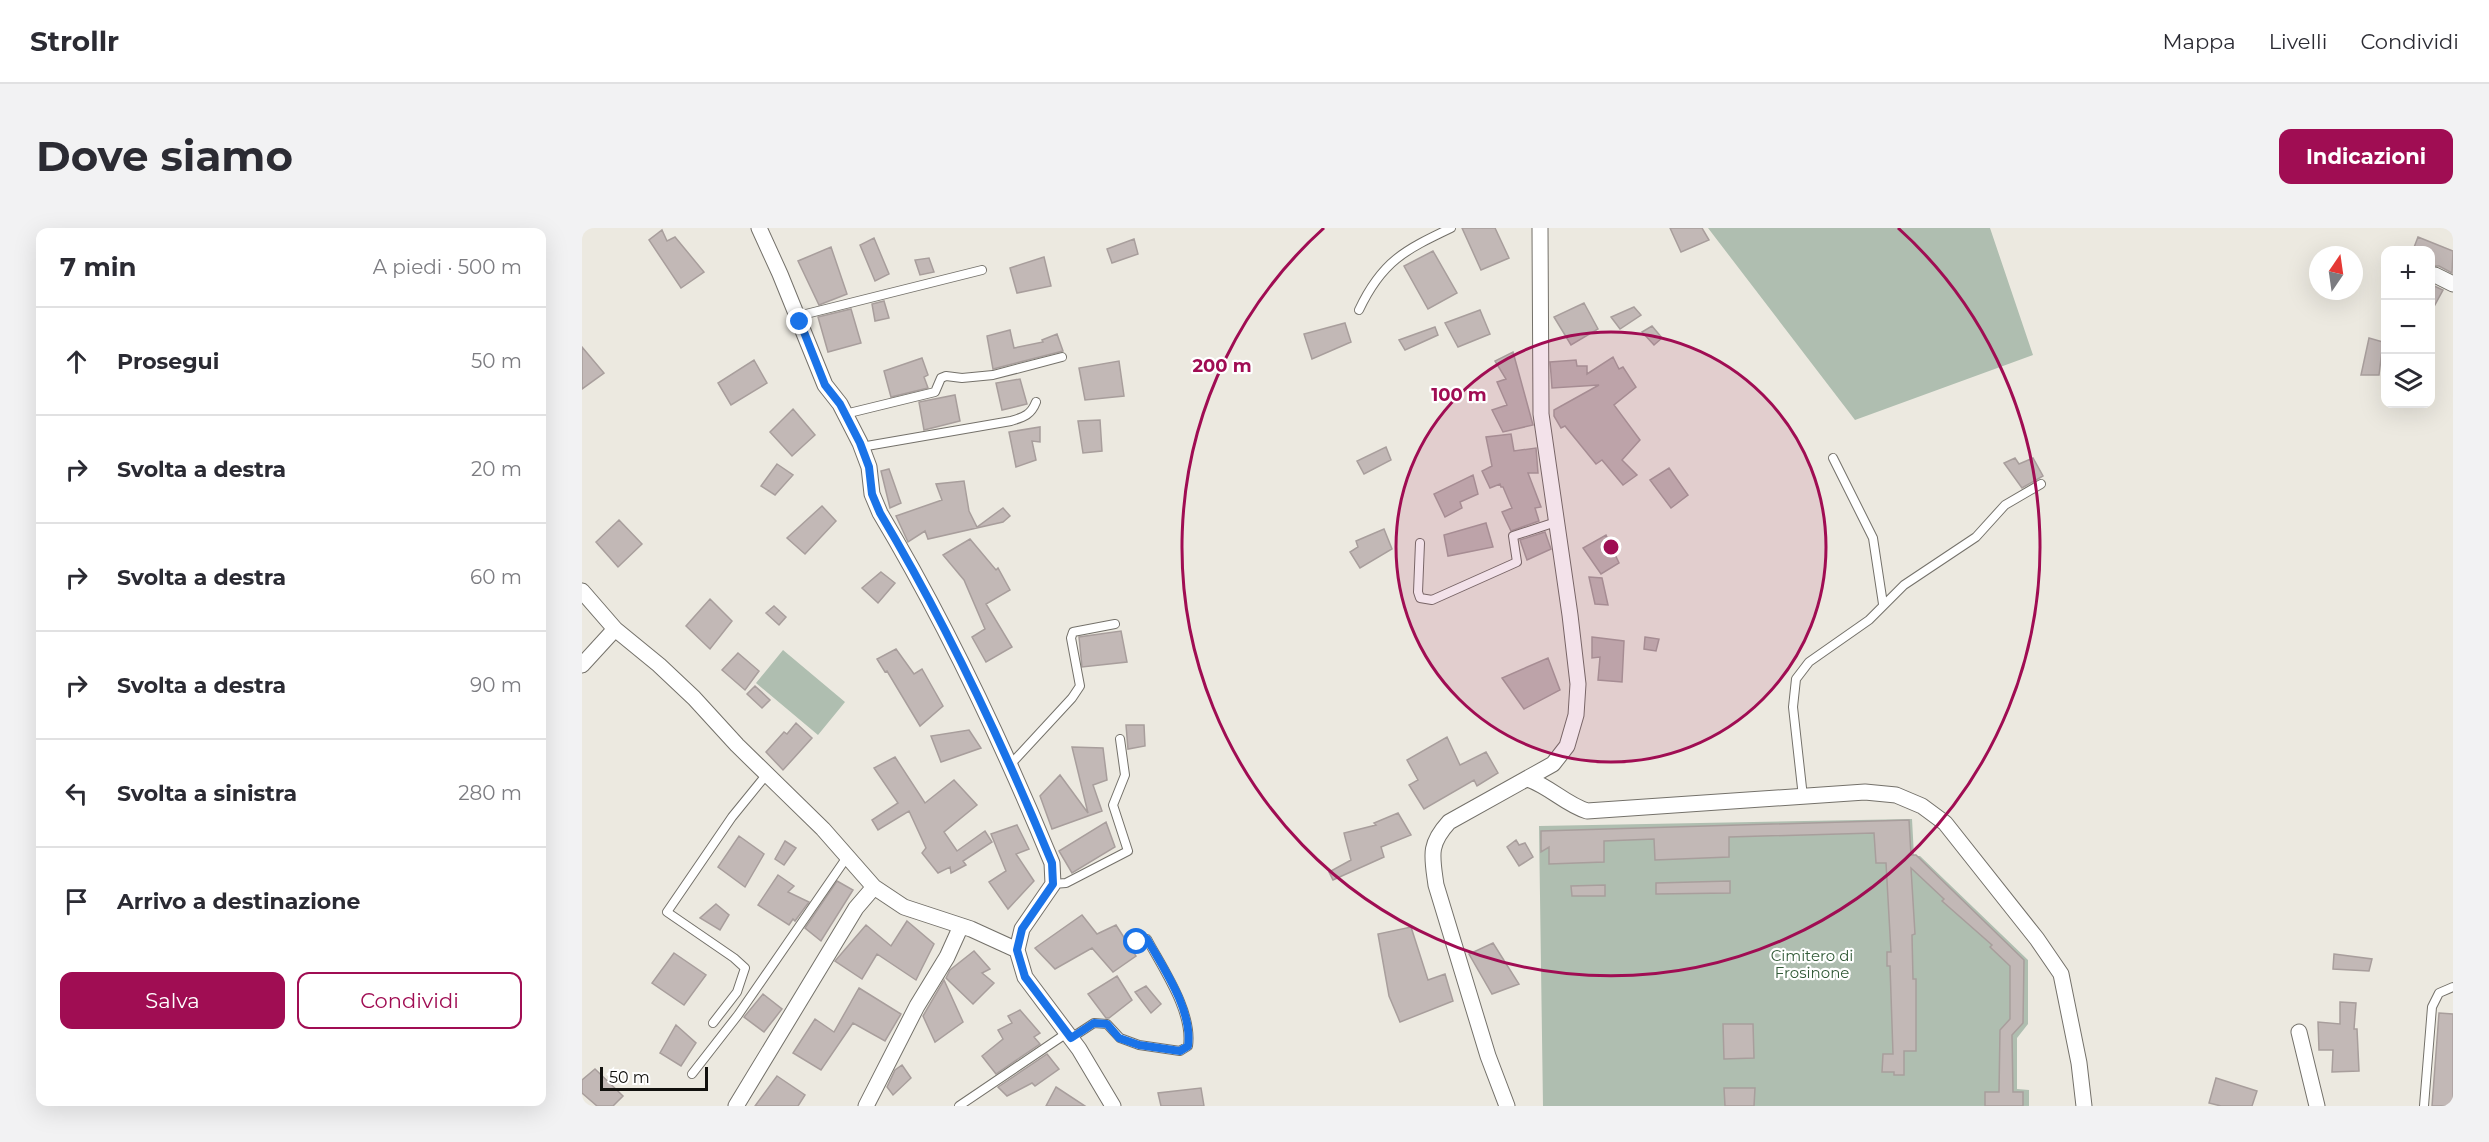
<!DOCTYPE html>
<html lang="it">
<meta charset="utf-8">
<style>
:root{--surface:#fff;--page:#f2f2f3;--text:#2b2b33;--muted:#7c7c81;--line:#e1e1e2;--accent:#a00d53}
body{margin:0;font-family:Montserrat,sans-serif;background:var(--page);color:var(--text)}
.controls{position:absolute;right:18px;top:18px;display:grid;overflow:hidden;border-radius:12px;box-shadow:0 6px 24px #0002}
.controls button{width:54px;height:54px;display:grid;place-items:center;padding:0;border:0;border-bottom:2px solid var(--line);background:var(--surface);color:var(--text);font:30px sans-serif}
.compass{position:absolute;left:1727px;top:18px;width:54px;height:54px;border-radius:50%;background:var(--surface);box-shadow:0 6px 24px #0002;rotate:13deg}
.scale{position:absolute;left:18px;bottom:15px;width:108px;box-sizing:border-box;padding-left:6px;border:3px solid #12110e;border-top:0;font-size:16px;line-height:21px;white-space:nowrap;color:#12110e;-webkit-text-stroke:4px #fff;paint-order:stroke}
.stop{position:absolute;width:18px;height:18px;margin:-14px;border:4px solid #1a73e8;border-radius:50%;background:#fff}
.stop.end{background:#1a73e8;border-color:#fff;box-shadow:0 2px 6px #0008}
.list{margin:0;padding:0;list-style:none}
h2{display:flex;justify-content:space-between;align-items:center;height:78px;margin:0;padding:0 24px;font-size:26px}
h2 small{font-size:20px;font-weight:400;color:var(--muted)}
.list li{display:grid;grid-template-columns:39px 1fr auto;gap:18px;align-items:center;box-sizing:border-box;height:108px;padding:0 24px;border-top:2px solid var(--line)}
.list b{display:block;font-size:22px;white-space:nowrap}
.list em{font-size:20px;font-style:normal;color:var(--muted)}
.actions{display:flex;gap:12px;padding:18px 24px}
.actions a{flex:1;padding:14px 0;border:2px solid var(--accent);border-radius:12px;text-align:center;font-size:21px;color:var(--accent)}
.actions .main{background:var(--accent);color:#fff}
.icon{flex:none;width:33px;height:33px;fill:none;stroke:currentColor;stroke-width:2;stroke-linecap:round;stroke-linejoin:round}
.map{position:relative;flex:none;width:1871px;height:878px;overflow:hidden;border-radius:12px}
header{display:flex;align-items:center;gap:36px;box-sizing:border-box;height:84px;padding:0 30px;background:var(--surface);border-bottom:2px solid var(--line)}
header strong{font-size:28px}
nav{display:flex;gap:33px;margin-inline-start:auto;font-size:21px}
.intro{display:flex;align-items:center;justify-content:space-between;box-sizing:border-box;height:144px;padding:0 36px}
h1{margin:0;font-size:42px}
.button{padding:15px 27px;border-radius:12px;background:var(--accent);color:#fff;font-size:21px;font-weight:700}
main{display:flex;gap:36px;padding:0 36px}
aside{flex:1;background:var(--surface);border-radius:12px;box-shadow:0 6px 24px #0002}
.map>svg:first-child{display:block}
</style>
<header>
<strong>Strollr</strong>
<nav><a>Mappa</a><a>Livelli</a><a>Condividi</a></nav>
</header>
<div class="intro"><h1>Dove siamo</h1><a class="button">Indicazioni</a></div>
<main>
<aside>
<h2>7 min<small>A piedi · 500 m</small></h2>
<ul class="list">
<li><svg class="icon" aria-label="ahead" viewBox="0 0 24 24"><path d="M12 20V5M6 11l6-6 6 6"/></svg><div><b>Prosegui</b></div><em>50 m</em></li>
<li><svg class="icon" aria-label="right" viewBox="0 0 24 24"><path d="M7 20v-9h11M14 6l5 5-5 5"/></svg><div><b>Svolta a destra</b></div><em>20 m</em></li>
<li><svg class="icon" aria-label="right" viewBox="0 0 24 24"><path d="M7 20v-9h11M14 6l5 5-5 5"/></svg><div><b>Svolta a destra</b></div><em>60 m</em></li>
<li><svg class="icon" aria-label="right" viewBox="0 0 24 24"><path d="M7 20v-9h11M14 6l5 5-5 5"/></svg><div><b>Svolta a destra</b></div><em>90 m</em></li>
<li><svg class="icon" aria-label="left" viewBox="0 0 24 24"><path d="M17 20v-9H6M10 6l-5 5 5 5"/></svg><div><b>Svolta a sinistra</b></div><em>280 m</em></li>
<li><svg class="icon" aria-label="arrive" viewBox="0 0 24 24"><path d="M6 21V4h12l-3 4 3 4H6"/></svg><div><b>Arrivo a destinazione</b></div></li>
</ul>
<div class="actions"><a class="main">Salva</a><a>Condividi</a></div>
</aside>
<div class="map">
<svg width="1871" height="878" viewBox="0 0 1871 878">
<rect width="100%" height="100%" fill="#ece9e0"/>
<path fill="#afbeb0" d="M1126 0H1408L1451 127 1273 192Z
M201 422 263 474 236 507 174 455Z
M1330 591 1332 628H1338L1446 732V796L1435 810V861L1447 862V878H961L957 598Z"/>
<path fill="#c2b8b6" stroke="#a89e9c" stroke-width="1.5" d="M880 0H913L927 30 899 42Z
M1088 0H1120L1127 12 1099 24Z
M80 2 85 13 93 9 122 44 99 60 67 12Z
M1836 9 1871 23 1870 45 1857 38H1848V22H1831Z
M292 10 307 46 293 53 278 17Z
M552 11 556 26 530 35 525 21Z
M249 19 265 66 237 77 216 33Z
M851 23 875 65 846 81 822 38Z
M462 29 469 58 435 65 428 40Z
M347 30 352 44 338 47 333 32Z
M1848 56 1861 62 1848 86Z
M302 73 307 90 293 93 290 76Z
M1002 75 1016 101 989 117 972 89Z
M1052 79 1059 87 1038 101 1029 89Z
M269 81 279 115 246 124 236 89Z
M898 82 908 106 876 119 863 95Z
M763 95 769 114 730 131 722 106Z
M1070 98 1080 110 1072 117 1060 104Z
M853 99 856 107 823 122 817 112Z
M428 102 432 120 461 114 460 112 475 106 481 123 411 141 405 108Z
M1787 110 1801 114 1797 147H1779Z
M0 119 22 145 0 161Z
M931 124 951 197 921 204 910 182 925 177 915 154 924 151 913 133Z
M1031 129 1037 141 1041 139 1054 159 1032 177 1058 212 1040 232 1055 247 1041 257 1020 232 1014 236 983 198 979 200 972 188V182L1017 157 970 160 969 146 968 134 994 132 995 138H1005V146Z
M340 130 346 147 342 149 346 160 309 169 302 143Z
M172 132 185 155 149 177 136 155Z
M537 133 542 168 503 172 497 140Z
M438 151 445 176 420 182 414 155Z
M373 167 378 193 342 202 337 174Z
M211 181 233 207 210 228 188 204Z
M518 192 520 223 501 225 496 193Z
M458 199V214L450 213 454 232 434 239 427 204Z
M929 206 932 223 954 220 956 245H946L959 279 953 280 957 293 929 303 920 284 930 280 921 259H919L918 256 908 260 900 243 910 238 904 209Z
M804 219 809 232 782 246 775 233Z
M1433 230 1437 236 1451 230 1461 248 1440 260 1422 235Z
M195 236 211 247 193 267 179 258Z
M1087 240 1106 267 1089 280 1068 252Z
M307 241 319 275 308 280 299 243Z
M891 247 896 266 878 274 880 280 863 289 852 266Z
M382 253 387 283 395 299 421 280 428 288 421 294 346 311 343 303 326 314 314 288 360 272 354 256Z
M240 278 254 293 223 326 205 310Z
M37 292 60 316 36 339 14 314Z
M904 295 911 319 866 328 862 307Z
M802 301 810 321 778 340 768 324 776 319 774 313Z
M963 304 969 321 945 332 938 312Z
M1024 307 1037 335 1019 346 1001 320Z
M388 311 414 342 416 340 428 362 404 376 430 419 404 434 390 409 403 401 382 352 361 327Z
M299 344 313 355 296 375 280 360Z
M1007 349 1020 350 1026 377 1013 376Z
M128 371 150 393 128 421 104 398Z
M192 378 204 389 197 397 184 385Z
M539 403 545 434 500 439 497 409Z
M1010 409 1042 413 1040 454 1016 452 1018 429 1010 430Z
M1063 409 1077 411 1074 423 1062 421Z
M314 421 332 446 340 441 361 478 338 498 305 443 303 444 295 431Z
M156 425 177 443 163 462 140 442Z
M966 430 978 462 942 481 920 450Z
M173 458 188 472 180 480 165 466Z
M214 495 230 510 201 542 184 524 202 504 205 506Z
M544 497H562L563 518 546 521Z
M387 502 399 520 359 534 349 508Z
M865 509 878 537 904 524 916 545 895 558 892 552 842 581 827 557 836 552 825 532Z
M490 519 521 520 525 552 511 557 520 583 470 601 458 568 478 547 506 585Z
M313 529 343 575 372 552 395 577 362 604 375 623 403 603 410 614 381 633 384 637 369 645 368 639 356 645 340 625 344 620 327 583 296 602 290 592 316 575 292 540Z
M816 585 829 607 799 619 802 629 751 652 747 644 769 632 762 605 794 597 792 595Z
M1327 592 1329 627H1334L1442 732 1441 795 1430 807 1431 864H1441V878H1403V864H1417L1418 802 1428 791V738L1408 719 1410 717 1360 673 1362 671 1329 640 1333 706 1330 707 1331 751H1334V823H1322V847H1312V844H1300L1301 826H1311L1308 738H1305V724H1309L1304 635H1294L1292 605 1147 609V629L1073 632 1072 611 1022 613V634L967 636V619L959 624V603Z
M524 594 533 619 490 645 477 623Z
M435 597 447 621 434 626 452 653 426 681 407 654 424 643 409 606Z
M157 608 182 626 163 659 136 639Z
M934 612 937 617 943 615 951 629 937 638 925 619Z
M203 613 214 620 202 637 193 631Z
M196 647 212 658 206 664 227 674 213 693 211 691 207 697 176 677Z
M255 653 271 662 239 713 223 700Z
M1148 653V665L1074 666V655Z
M1023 657V668H990L989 658Z
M134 676 147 687 138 702 118 690Z
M500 687 515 706 534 697 554 728 531 744 510 720 473 741 453 720Z
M325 693 352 716 334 752 295 726 280 751 253 733 284 697 309 718Z
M829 699 846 752 863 746 871 773 818 794 807 768 796 706Z
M911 715 937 756 910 766 887 726Z
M392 723 408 741 400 745 412 755 391 776 364 750 368 742Z
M92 725 124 747 102 777 70 755Z
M1752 726 1790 731 1787 743 1751 741Z
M535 748 550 772 527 790H524L506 766Z
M362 752 381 794 353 814 341 788Z
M564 758 579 776 569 785 553 764Z
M277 760 319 786 303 813 271 795 239 842 211 825 233 791 252 804Z
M181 766 200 781 182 804 162 789Z
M1758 774 1774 775 1772 801H1775L1777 843 1750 844 1751 822H1737L1736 794 1758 796Z
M438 782 458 805 452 809 458 816 414 846 400 828 421 811 416 802 430 795 426 788Z
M1857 785 1871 786V878H1850Z
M1141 796H1171L1172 830 1142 831Z
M94 797 114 815 99 838 78 825Z
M465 826 477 841 453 858 450 855 425 868 416 859Z
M320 837 329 850 311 867 305 859 313 842Z
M13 841 41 868 31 878H15L0 865V852Z
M195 848 223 867 216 878H173Z
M1634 850 1675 863 1670 878H1639L1627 875Z
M474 859 503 878H464Z
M619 860 622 878H579L576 865Z
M1142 860H1173L1172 878H1143Z"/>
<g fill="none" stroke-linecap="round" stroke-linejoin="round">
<defs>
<path id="service" d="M777 82C800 33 823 22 869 0
M216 88 400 42
M263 186 353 164 359 150 364 148 380 150 411 147 480 129
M279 219 429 193C442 189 449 187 454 174
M1251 230 1291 310 1301 376
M838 315 836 364 838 370 850 372 935 334 931 308 974 294
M428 537 490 470 498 458 489 410 491 404 533 396
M1221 569 1211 479 1214 451 1227 434 1287 392 1322 357 1394 309 1423 277 1459 256
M471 656 484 655 546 623 531 577 543 547 538 511
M131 795 155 764 163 740 152 730 85 684 150 589 185 546
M489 810 512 795 525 796 538 810 557 817 598 823 606 818C611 784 581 741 565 711L555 714
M110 846 156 787 265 629
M377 878 485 805
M1842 878 1850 779 1857 765 1871 759"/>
<path id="minor" d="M177 0 198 46 243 157 258 176 278 215 287 239 290 266 298 285C365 397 420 514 470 635L471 656 440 701 435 722 443 749 497 821 531 878
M1853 47 1871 56
M0 363 33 401 77 437 112 470 155 517 241 601 292 659 322 679 389 701 435 722
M0 437 33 401
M946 551C970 560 983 576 1005 583L1283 564 1314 567 1340 578 1363 595 1455 711 1479 746 1497 835 1502 878
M1717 804 1735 878
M154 878 274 680 292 659
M284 878 335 778 365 729 379 698
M925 878 906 828 854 657C850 628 846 617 867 594L971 536 985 518 994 487 996 456 988 387 959 186 958 0"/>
</defs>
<use href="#service" stroke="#74716a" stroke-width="10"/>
<use href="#minor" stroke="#74716a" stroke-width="17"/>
<use href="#service" stroke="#fff" stroke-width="8"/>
<use href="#minor" stroke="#fff" stroke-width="15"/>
</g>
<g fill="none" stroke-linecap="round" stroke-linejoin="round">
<path stroke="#1a73e8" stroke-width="8" d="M218 94 243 157 258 176 278 215 287 239 290 266 298 285C365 397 420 514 470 635L471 656 440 701 435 722 443 749 489 810 512 795 525 796 537 810 557 817 598 823 606 818C611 783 582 741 565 711L555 714"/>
</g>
<circle cx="1029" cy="319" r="215" fill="#a00d53" fill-opacity=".12"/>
<g fill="none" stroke="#a00d53" stroke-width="3">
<circle cx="1029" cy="319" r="215"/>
<path d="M1316 0A429 429 0 1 1 742 0"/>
</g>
<g text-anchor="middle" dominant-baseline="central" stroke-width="4.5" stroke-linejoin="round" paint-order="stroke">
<g font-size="15" fill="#325a37" stroke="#fff">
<text x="1230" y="727">Cimitero di<tspan x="1230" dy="17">Frosinone</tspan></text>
</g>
</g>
<circle cx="1029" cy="319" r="9" fill="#a00d53" stroke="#fff" stroke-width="3"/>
<g font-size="18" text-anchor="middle" font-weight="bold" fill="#a00d53" stroke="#fff" stroke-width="4.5" stroke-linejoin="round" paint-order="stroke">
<text x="640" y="144">200 m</text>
<text x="877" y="173">100 m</text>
</g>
</svg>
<div class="controls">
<button>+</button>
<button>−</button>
<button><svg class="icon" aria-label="layers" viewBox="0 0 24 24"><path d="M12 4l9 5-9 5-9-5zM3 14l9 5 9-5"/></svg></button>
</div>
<svg class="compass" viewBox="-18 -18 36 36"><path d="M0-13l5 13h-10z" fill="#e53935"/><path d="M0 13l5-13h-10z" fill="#7c7c81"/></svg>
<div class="scale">50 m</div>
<div class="stop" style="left:555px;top:714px"></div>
<div class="stop end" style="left:218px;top:94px"></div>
</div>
</main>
